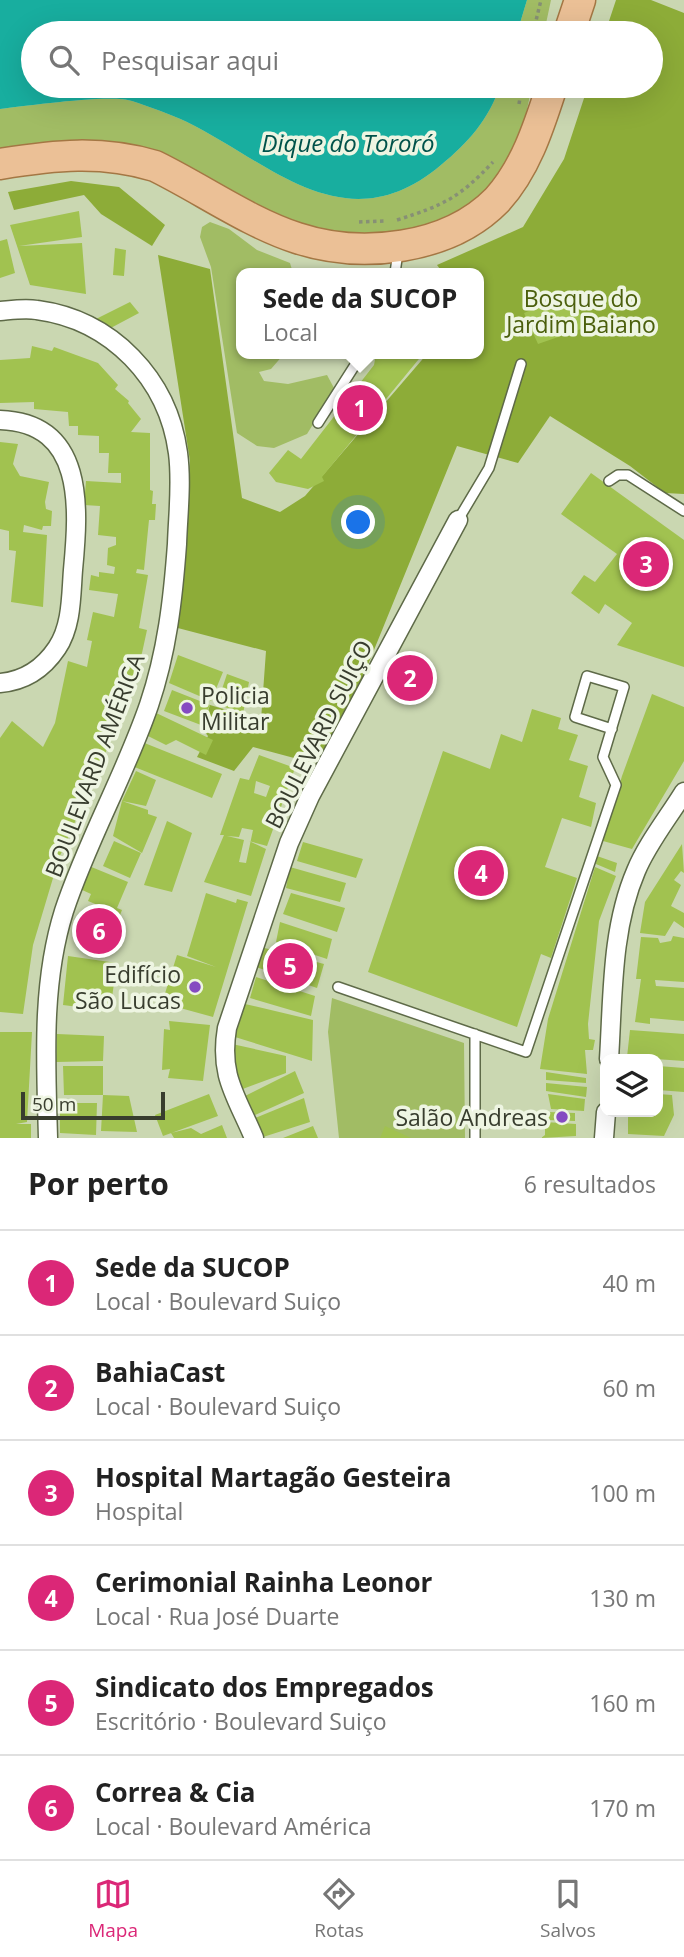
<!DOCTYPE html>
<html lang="pt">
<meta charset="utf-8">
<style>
:root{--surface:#fff;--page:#f2f2f2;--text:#222;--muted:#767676;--line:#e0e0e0;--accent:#db2777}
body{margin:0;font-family:"Open Sans",sans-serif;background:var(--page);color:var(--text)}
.controls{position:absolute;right:21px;bottom:21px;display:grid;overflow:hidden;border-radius:14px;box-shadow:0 7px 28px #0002}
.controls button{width:63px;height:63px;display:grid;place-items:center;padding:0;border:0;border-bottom:2px solid var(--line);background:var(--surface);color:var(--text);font:35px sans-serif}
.scale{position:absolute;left:21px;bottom:18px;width:144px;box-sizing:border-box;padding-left:7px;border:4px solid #383d2e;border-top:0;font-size:19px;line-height:24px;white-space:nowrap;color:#383d2e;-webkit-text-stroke:5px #eef5e2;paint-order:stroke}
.you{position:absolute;left:359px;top:523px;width:24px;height:24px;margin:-18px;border:5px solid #fff;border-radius:50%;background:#1a73e8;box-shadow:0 0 0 10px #1a73e833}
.badge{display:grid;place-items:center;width:46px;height:46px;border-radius:50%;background:var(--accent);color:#fff;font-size:23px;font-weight:700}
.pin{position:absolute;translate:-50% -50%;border:4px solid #fff;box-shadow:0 2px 7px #0006}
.popup{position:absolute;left:236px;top:268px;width:248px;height:91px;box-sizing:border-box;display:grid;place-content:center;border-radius:14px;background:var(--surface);filter:drop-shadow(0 2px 5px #0005);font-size:23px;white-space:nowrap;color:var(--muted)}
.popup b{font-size:26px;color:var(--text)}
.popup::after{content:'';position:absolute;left:50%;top:100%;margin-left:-14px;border:14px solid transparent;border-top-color:var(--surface)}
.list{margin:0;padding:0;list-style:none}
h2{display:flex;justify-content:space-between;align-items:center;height:91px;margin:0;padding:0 28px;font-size:30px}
h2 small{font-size:23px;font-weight:400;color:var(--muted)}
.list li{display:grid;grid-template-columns:46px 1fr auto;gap:21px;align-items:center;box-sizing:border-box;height:105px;padding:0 28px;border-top:2px solid var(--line)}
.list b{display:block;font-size:26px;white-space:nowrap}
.list p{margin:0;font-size:23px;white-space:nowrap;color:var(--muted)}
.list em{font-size:23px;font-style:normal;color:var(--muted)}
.icon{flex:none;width:38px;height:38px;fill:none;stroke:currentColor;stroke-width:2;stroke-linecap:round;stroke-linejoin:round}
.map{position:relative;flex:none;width:684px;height:1138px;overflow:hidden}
.search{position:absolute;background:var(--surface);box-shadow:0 7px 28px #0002;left:21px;right:21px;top:21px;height:77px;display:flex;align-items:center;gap:18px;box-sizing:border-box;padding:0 24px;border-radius:38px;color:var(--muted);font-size:26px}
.sheet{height:721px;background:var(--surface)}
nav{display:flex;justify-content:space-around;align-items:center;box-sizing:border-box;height:98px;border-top:2px solid var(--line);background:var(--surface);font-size:19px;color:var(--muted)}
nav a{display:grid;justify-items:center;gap:4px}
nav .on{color:var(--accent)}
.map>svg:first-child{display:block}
</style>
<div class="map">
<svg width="684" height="1138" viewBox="0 0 684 1138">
<rect width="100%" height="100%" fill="#cad7b1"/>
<path fill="#a1bc64" d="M527 0H551L544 33H517Z
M500 86H532L520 142 490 189 462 210 424 231 316 243 151 167 0 159V109C28 106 109 94 132 101 150 107 170 114 187 122 272 164 346 245 441 165 468 143 489 119 500 86Z
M210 222 229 229 257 250 290 263 293 273H241V354H284L271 369 259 372 264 381 288 384 327 375 334 388 332 394 307 434 274 448 257 446 237 433 211 267 200 237 202 227Z
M332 998 464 1043 465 1138H339L328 1032Z"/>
<path fill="#8dac38" d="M616 0H651L684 13V494L665 493 630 466 550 416 518 463 457 446 330 758 316 752 309 762 253 747 234 771 197 757 208 736 202 729 210 705 261 720 266 651 174 627 190 461 158 255 210 269 242 498 280 512 305 496 427 354H479V273H443L437 265 523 227 564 159 588 86H651V33H605Z
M71 181 119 187 165 225 152 246 101 214 84 195 14 210 8 192Z"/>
<path fill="#18ae9f" d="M0 0H527L517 33H33V86H500C489 119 468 143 441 165 346 245 272 164 187 122 170 114 150 107 132 101 109 94 28 106 0 109Z"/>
<path fill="#a1c250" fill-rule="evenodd" d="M79 211 82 237 19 246 82 243 86 294 30 285 10 225Z
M7 239 15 273 0 278V241Z
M115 248 126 250 124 276 113 275Z
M573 292 584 328 538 344 524 313Z
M130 302 139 313 107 330 96 319Z
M32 346 52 351 54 347 98 363 118 385 115 389 129 401 128 403 141 419 131 432 150 433V490L153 491 152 504H156L155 520H149L144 570 137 569 136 573 148 575 139 628 147 630 142 653 108 747 59 858 33 945 23 1014 0 1012V738L12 721 43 747 55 723 68 661 87 667 92 641 87 640 93 612 114 617 118 594 89 590 91 575 99 577V572L114 574 115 567 107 565 108 548 116 545V537L98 535 100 506 84 505 86 481 121 483V473H108L109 453H99V436L78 435V426H69L68 412 34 409V402L0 403V360L30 358Z
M376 354H423L322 477 324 481 308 489 276 482 269 473 288 450 301 459 374 365Z
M0 442 18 444 13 464 20 476 49 482 45 502 46 509 52 511 51 526H43L42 530 24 525 23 532 47 535 43 607 11 602 16 551 9 550V531L0 529Z
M591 473 684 540V667L617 645 632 623 605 604 599 614 571 593 584 575 595 582 617 554 561 514Z
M178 655 223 672 211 701 169 683Z
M403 666 425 677 419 691 396 680Z
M227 674 249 682 243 714 217 704Z
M172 690 210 705 201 725 164 711Z
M652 694 684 707V761L632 849 603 841 622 776Z
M532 709 561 718 558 729 578 735 569 760 588 766 579 797 596 803 591 827 562 818 545 867 577 878 551 958 541 954 517 1027 368 972 443 751 490 769 501 734 522 742Z
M152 711 213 740 206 755 176 740 166 745 142 733Z
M137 740 222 774 212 798 127 764Z
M259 755 295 768 267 846 249 841 266 849 251 896 204 882 224 835H220L240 778 249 780ZM256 781 270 786 266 797 254 793ZM242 828 253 830 246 863 239 862 244 840 227 836 239 837Z
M136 771 156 780 146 806 122 801Z
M122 801 148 810V814L157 817 142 853 113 836Z
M167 821 192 833 172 892 144 885Z
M114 841 141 853 130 878 103 866Z
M303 842 363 859 356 878 297 861Z
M682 844 684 873 681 871 674 880 681 885 671 906 684 913V928L674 921 665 936 640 933 645 902Z
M597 856 617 863 615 872 596 864Z
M89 866 128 882 117 908 122 910 118 920 121 921 111 951 77 940 85 910 97 912 100 906 88 901 91 894 80 889Z
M290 867 346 883 340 902 286 888Z
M595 867 616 876 599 921 588 1024 589 1039 595 1040 593 1050H585L587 1074 540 1069 548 1019Z
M206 893 236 903 237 899 248 902 213 1017 162 1003 177 955 216 967 187 956Z
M291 893 345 908 337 932 283 914Z
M280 922 332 939 327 959 276 942Z
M673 936 684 938V982L655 980 656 986 684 988V1021L650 1018V1024L635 1022 641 979H636L641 937 658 938 660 943 671 941Z
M261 947 324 964 317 988 256 967Z
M68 956 117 963 110 1011 63 1005Z
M256 977 315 996 311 1016 250 998Z
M245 1004 313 1020 312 1061 235 1037Z
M169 1021 210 1025 203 1081 168 1078 170 1069 162 1070 164 1029 170 1030Z
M630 1030 684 1034V1061L627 1057Z
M0 1032H32L27 1122 16 1124H31V1138H0Z
M57 1034 104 1036 103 1061 56 1062Z
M232 1044 286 1056V1073L240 1090 226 1059Z
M63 1066H103V1095L129 1096 137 1132 101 1131 103 1095H64Z
M658 1066 684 1068V1092L658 1090Z
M295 1071 304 1093 253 1116 243 1097Z
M546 1072 586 1078V1083L546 1080Z
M546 1083 587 1087 586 1097 546 1091Z
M209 1094 218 1116 163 1136 155 1115Z
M548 1094 585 1099 584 1111 551 1109Z
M658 1094 672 1095 674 1115 664 1136 628 1134V1112H658Z
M304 1098 310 1122 260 1138 253 1119Z
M60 1103H97L96 1135 60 1133Z
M548 1112 575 1113V1121L548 1120Z
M545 1122 576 1124V1136L541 1138 545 1135Z
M222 1125 227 1138H174L171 1133 191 1128 201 1134Z
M313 1126 318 1138H283Z
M385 1126 411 1138H380Z"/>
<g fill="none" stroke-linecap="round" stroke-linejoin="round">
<defs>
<path id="service" d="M395 273 398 252
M318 423 362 354
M609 481 618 475H628L684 511
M458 520 489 468 521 364
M338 987 526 1052 616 785 603 757 624 687 587 676 575 717 612 729
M475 1034V1138"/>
<path id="minor" d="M0 311C12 310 25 308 37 310 112 320 168 379 178 453 182 483 178 514 177 544 173 599 167 652 149 705 125 775 87 841 64 911 41 984 46 1063 48 1138
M0 420C85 423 79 507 73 570 71 595 72 626 57 648 43 669 24 681 0 683
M609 1059C613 997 611 929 636 871 647 844 668 818 684 792
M254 1138C236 1095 219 1076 227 1028L289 843 310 796 458 520
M604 1138 606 1112"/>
<path id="primary" d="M569 33 580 0
M0 164C55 155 101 150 155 166 202 189 248 222 297 238 361 259 448 250 497 200 526 168 539 126 552 86"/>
</defs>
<use href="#service" stroke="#5e6a48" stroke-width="12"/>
<use href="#minor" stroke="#5e6a48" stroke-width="21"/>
<use href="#primary" stroke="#a47744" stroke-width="33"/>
<path stroke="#879075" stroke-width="3.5" stroke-dasharray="3.5 3.5" stroke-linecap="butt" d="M533 33 541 0
M519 104 522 86
M397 220C444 205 459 198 493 162
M359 222 386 221"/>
<use href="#service" stroke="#fff" stroke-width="9"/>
<use href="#minor" stroke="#fff" stroke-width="18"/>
<use href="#primary" stroke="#ebc096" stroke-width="30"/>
</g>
<g fill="#854bc1" stroke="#eef5e2" stroke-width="2.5">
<circle cx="187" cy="708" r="7"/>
<circle cx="195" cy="987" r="7"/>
<circle cx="562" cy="1117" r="7"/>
</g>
<g text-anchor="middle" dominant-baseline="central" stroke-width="7" stroke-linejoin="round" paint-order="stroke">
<g font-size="23" fill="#4b5f0c" stroke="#eef5e2">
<text x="581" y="298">Bosque do<tspan x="581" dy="26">Jardim Baiano</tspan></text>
</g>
<g font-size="23" fill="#383d2e" stroke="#eef5e2" text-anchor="end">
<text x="201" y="695" text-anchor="start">Policia<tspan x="201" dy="26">Militar</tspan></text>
<text x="181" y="974">Edifício<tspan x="181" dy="26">São Lucas</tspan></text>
<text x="548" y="1117">Salão Andreas</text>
</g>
<g font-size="23" fill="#383d2e" stroke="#eef5e2">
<text transform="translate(318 734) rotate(-63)">BOULEVARD SUIÇO</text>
<text transform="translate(94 765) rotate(-69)">BOULEVARD AMÉRICA</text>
</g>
<g font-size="24" font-style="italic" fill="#00524a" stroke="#eef5e2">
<text x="348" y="142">Dique do Tororó</text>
</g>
</g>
</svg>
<div class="controls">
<button><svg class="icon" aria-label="layers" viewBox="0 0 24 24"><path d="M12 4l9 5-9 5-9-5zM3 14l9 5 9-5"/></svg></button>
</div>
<div class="scale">50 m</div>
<div class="you"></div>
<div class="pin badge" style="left:360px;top:408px">1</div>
<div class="popup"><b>Sede da SUCOP</b>Local</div>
<div class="pin badge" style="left:410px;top:678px">2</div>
<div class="pin badge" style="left:646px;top:564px">3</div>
<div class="pin badge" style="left:481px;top:873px">4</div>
<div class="pin badge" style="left:290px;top:966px">5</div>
<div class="pin badge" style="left:99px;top:931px">6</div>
<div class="search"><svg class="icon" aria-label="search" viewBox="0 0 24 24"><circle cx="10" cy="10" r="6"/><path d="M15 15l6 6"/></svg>Pesquisar aqui</div>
</div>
<section class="sheet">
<h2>Por perto<small>6 resultados</small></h2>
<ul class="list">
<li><span class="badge">1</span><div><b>Sede da SUCOP</b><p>Local · Boulevard Suiço</p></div><em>40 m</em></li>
<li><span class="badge">2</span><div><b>BahiaCast</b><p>Local · Boulevard Suiço</p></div><em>60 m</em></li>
<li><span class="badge">3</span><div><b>Hospital Martagão Gesteira</b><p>Hospital</p></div><em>100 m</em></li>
<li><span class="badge">4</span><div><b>Cerimonial Rainha Leonor</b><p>Local · Rua José Duarte</p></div><em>130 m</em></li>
<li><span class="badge">5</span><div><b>Sindicato dos Empregados</b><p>Escritório · Boulevard Suiço</p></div><em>160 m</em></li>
<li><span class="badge">6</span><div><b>Correa &amp; Cia</b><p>Local · Boulevard América</p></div><em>170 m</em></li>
</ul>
</section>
<nav>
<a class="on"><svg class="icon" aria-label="map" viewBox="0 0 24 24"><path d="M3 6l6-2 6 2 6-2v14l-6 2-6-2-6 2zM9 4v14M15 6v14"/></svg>Mapa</a>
<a><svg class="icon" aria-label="directions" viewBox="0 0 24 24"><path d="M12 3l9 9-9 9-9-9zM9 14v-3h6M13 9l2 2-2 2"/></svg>Rotas</a>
<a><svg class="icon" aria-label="saved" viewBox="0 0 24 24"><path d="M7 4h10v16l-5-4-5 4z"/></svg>Salvos</a>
</nav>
